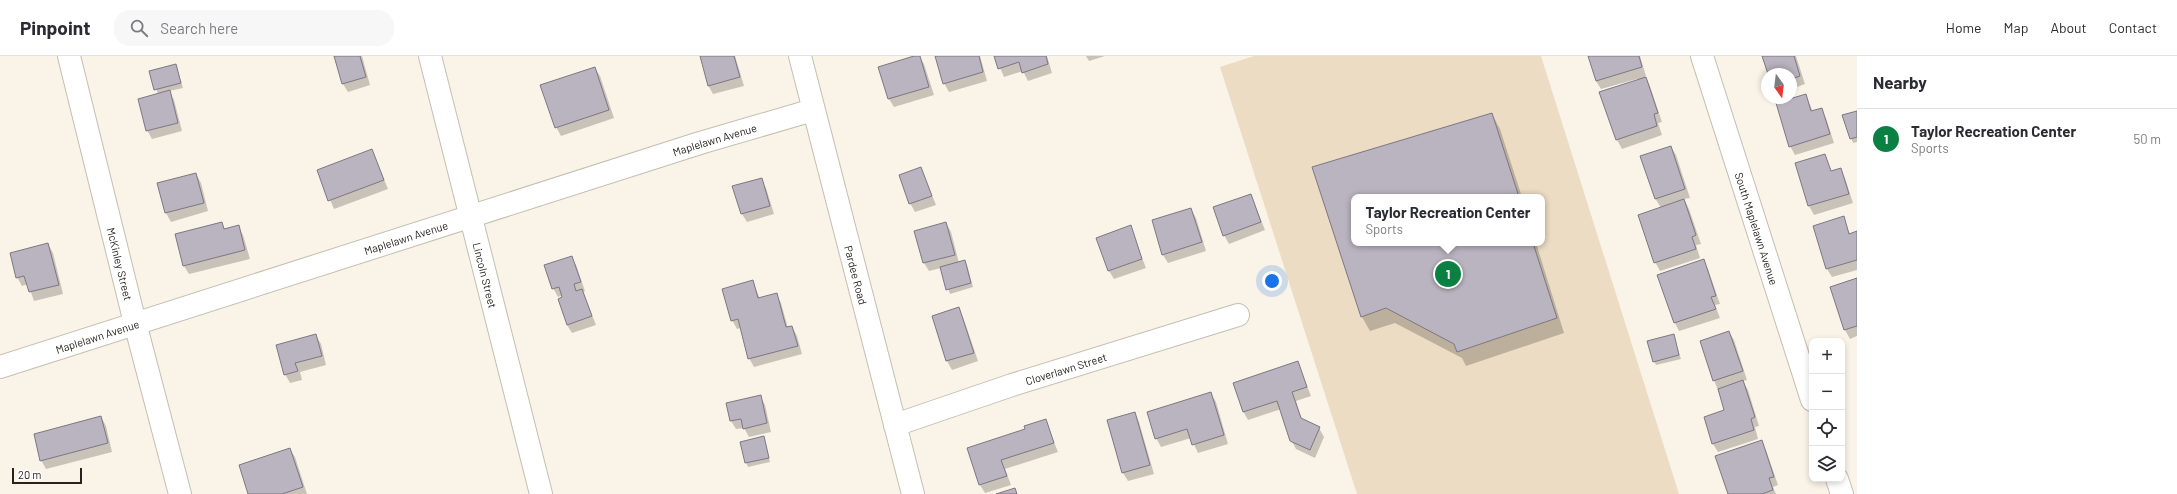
<!DOCTYPE html>
<meta charset="utf-8">
<style>
:root{--surface:#fff;--page:#f7f7f7;--text:#2b2b33;--muted:#7c7c81;--line:#e1e1e2;--accent:#0b8043}
body{margin:0;font-family:Barlow,sans-serif;background:var(--page);color:var(--text)}
.controls{position:absolute;right:12px;bottom:12px;display:grid;overflow:hidden;border-radius:8px;box-shadow:0 2px 6px #0003}
.controls button{width:36px;height:36px;display:grid;place-items:center;padding:0;border:0;border-bottom:1px solid var(--line);background:var(--surface);color:var(--text);font:20px sans-serif}
.compass{position:absolute;left:1761px;top:12px;width:36px;height:36px;border-radius:50%;background:var(--surface);box-shadow:0 2px 6px #0003;rotate:166deg}
.scale{position:absolute;left:12px;bottom:10px;width:70px;box-sizing:border-box;padding-left:4px;border:2px solid #26231f;border-top:0;font-size:11px;line-height:14px;white-space:nowrap;color:#26231f;-webkit-text-stroke:3px #fff;paint-order:stroke}
.you{position:absolute;left:1272px;top:225px;width:14px;height:14px;margin:-10px;border:3px solid #fff;border-radius:50%;background:#1a73e8;box-shadow:0 0 0 6px #1a73e833}
.badge{display:grid;place-items:center;width:26px;height:26px;border-radius:50%;background:var(--accent);color:#fff;font-size:13px;font-weight:700}
.pin{position:absolute;translate:-50% -50%;border:2px solid #fff;box-shadow:0 1px 4px #0006}
.popup{position:absolute;left:1351px;top:138px;width:194px;height:52px;box-sizing:border-box;display:grid;place-content:center;border-radius:8px;background:var(--surface);filter:drop-shadow(0 1px 3px #0005);font-size:13px;white-space:nowrap;color:var(--muted)}
.popup b{font-size:15px;color:var(--text)}
.popup::after{content:'';position:absolute;left:50%;top:100%;margin-left:-8px;border:8px solid transparent;border-top-color:var(--surface)}
.list{margin:0;padding:0;list-style:none}
h2{display:flex;justify-content:space-between;align-items:center;height:52px;margin:0;padding:0 16px;font-size:17px}
h2 small{font-size:13px;font-weight:400;color:var(--muted)}
.list li{display:grid;grid-template-columns:26px 1fr auto;gap:12px;align-items:center;box-sizing:border-box;height:60px;padding:0 16px;border-top:1px solid var(--line)}
.list b{display:block;font-size:15px;white-space:nowrap}
.list p{margin:0;font-size:13px;white-space:nowrap;color:var(--muted)}
.list em{font-size:13px;font-style:normal;color:var(--muted)}
.icon{flex:none;width:22px;height:22px;fill:none;stroke:currentColor;stroke-width:2;stroke-linecap:round;stroke-linejoin:round}
.map{position:relative;flex:none;width:1857px;height:438px;overflow:hidden}
header{display:flex;align-items:center;gap:24px;box-sizing:border-box;height:56px;padding:0 20px;background:var(--surface);border-bottom:1px solid var(--line)}
header strong{font-size:19px}
nav{display:flex;gap:22px;margin-inline-start:auto;font-size:14px}
.search{width:280px;height:36px;background:var(--page);display:flex;align-items:center;gap:10px;box-sizing:border-box;padding:0 14px;border-radius:16px;color:var(--muted);font-size:15px}
main{display:flex}
aside{flex:1;background:var(--surface)}
.map>svg:first-child{display:block}
</style>
<header>
<strong>Pinpoint</strong>
<div class="search"><svg class="icon" aria-label="search" viewBox="0 0 24 24"><circle cx="10" cy="10" r="6"/><path d="M15 15l6 6"/></svg>Search here</div>
<nav><a>Home</a><a>Map</a><a>About</a><a>Contact</a></nav>
</header>
<main>
<div class="map">
<svg width="1857" height="438" viewBox="0 0 1857 438">
<rect width="100%" height="100%" fill="#faf3e7"/>
<path fill="#ebdcc3" fill-rule="evenodd" d="M1254 0H1541L1679 438H1357L1220 11ZM1354 141H1542V187H1354Z"/>
<path fill="#0003" d="M335 0H362L370 29 348 36 343 28Z
M701 0H735L744 30 713 38 708 29Z
M919 0 924 8 934 39 894 51 889 43 879 12Z
M936 0H980L987 25 949 36 944 27Z
M995 0H1047L1052 17 1028 25 1023 15 1004 21Z
M1086 0H1105L1089 5Z
M1589 0H1640L1646 20H1645L1650 30 1662 66 1658 67 1662 79 1622 93 1617 84 1601 37 1638 24 1637 23 1601 33 1596 25Z
M1763 0H1796L1805 28 1791 33V18H1769Z
M176 9 183 32 169 35 174 44 182 75 152 83 147 74 158 38 150 15Z
M595 12 600 20 614 62 561 80 556 71Z
M1806 39 1813 56 1821 53 1826 62 1834 87 1795 99 1790 90Z
M1857 56V86L1853 87 1843 60Z
M1492 58 1500 73 1522 141H1354V187H1536L1564 277 1466 310 1462 302 1395 267 1370 275 1362 261 1314 112Z
M1671 91 1676 99 1690 142 1684 143 1689 153 1701 188 1696 189 1700 202 1660 215 1655 206 1661 152 1655 142Z
M372 94 388 133 334 153 318 115Z
M1824 99 1832 116 1840 113 1845 122 1853 147 1814 159 1809 150 1796 107Z
M921 112 936 149 915 156 910 147Z
M196 118 201 127 208 155 171 166 166 157 158 128Z
M761 123 766 132 774 158 747 166 742 158Z
M1251 139 1265 174 1229 188 1224 179Z
M1191 153 1196 162 1206 195 1168 207 1163 199 1153 165Z
M1843 162 1850 178 1857 176V214L1832 221 1827 213 1814 170Z
M221 167 225 173 238 170 243 179 250 203 189 218 184 210 176 178Z
M946 167 951 176 959 207 964 205 967 209 973 231 950 238 941 212 929 215 924 207Z
M1130 171 1146 212 1114 223 1109 215Z
M48 188 53 197 63 238 34 245 28 228 22 230 17 221Z
M571 201 576 209 585 235 583 236 596 269 572 277 567 269 563 239 558 241 553 232Z
M1703 204 1708 213 1720 248 1715 249 1720 262 1679 275 1675 267Z
M1857 223V280L1850 283 1845 274 1831 231Z
M753 226 760 243 776 238 781 247 788 272 792 271 797 280 802 298 754 311 749 302 741 272 737 273 732 264Z
M959 252 963 261 978 305 952 314 947 305 933 261Z
M1729 276 1734 284 1747 324 1743 325 1748 334 1759 370 1755 371 1758 383 1718 396 1713 388 1705 362 1726 355 1714 324Z
M1673 279 1681 303 1656 309 1654 305Z
M316 280 321 288 326 309 300 316 302 324 290 327 285 318Z
M1298 307 1311 340 1296 345 1302 364 1319 372 1324 381 1315 402 1296 393 1291 384 1281 353 1248 364 1243 355Z
M1211 338 1216 346 1228 388 1198 397 1191 382 1161 391 1156 382Z
M760 340 765 349 771 376 749 381 744 372 736 373 731 365Z
M1135 357 1139 366 1154 418 1128 425 1123 417 1108 364Z
M101 361 106 370 112 396 46 413 41 404Z
M1045 364 1058 396 1005 413 1011 429 985 437 980 429 968 393 1027 373Z
M764 382 770 406 748 411 746 406Z
M1761 386 1766 394 1778 429 1773 431 1776 438H1729Z
M290 393 295 401 307 438H249Z"/>
<path fill="#bab4c0" stroke="#7c7782" d="M334 0H360L366 21 342 28Z
M700 0H734L740 21 708 30Z
M914 0H920L929 31 888 43 878 11Z
M935 0H979L983 16 943 28Z
M994 0H1046L1048 8 1022 17 1019 6 998 13Z
M1588 0H1639L1642 11 1596 25Z
M1762 0H1794L1800 20 1791 23V18H1768Z
M176 8 181 27 154 34 149 15Z
M595 11 609 54 555 72 540 29Z
M1646 21 1658 57 1654 58 1657 70 1616 84 1599 36Z
M170 34 178 67 146 75 138 43Z
M1806 38 1811 55 1822 52 1830 78 1789 91 1776 47Z
M1857 55V81L1850 83 1842 59Z
M1492 57 1519 141H1354V187H1533L1557 262 1457 296 1454 288 1386 252 1361 261 1312 111Z
M1671 90 1685 133 1655 143 1640 100Z
M372 93 384 124 328 145 317 114Z
M1825 98 1831 115 1841 112 1849 138 1808 150 1795 107Z
M921 111 932 140 909 148 899 119Z
M196 117 204 147 165 157 157 127Z
M762 122 770 150 741 158 732 130Z
M1251 138 1261 166 1223 180 1213 151Z
M1684 143 1696 179 1692 181 1696 193 1654 207 1638 159Z
M1191 152 1202 186 1162 199 1152 164Z
M1844 160 1849 178 1857 175V204L1826 213 1813 170Z
M222 166 224 173 239 169 245 194 183 210 175 178Z
M946 166 955 199 923 207 914 175Z
M1131 169 1142 203 1108 215 1096 182Z
M48 187 59 229 29 236 24 220 16 222 10 197Z
M572 200 581 226 574 228 576 235 582 233 592 260 567 269 558 243 562 241 559 231 552 233 544 209Z
M1704 203 1716 240 1711 241 1716 253 1674 267 1657 219Z
M965 204 971 227 946 234 940 211Z
M1857 222V270L1844 274 1830 231Z
M753 224 758 242 777 237 786 271 792 270 798 290 748 303 738 263 731 265 722 233Z
M959 251 974 297 946 305 932 260Z
M1729 275 1743 315 1713 325 1700 285Z
M316 278 322 300 295 307 298 315 284 319 276 289Z
M1674 278 1679 299 1653 306 1647 285Z
M1298 305 1307 331 1292 336 1301 362 1320 371 1310 394 1290 385 1277 345 1243 356 1233 327Z
M1743 324 1755 361 1751 363 1754 374 1712 388 1704 361 1724 354 1718 333Z
M1211 336 1224 379 1192 389 1187 373 1155 383 1147 356Z
M761 339 767 367 743 373 741 363 730 365 726 347Z
M1135 356 1150 409 1122 417 1107 364Z
M101 360 108 387 40 405 34 378Z
M1046 363 1054 387 1001 404 1007 420 979 429 967 392 1025 373 1024 370Z
M764 380 769 402 745 407 740 386Z
M1762 384 1774 421 1769 422 1773 434 1762 438H1728L1715 400Z
M290 392 303 431 282 438H248L239 409Z
M1015 432 1017 438H996Z"/>
<g fill="none" stroke-linecap="round" stroke-linejoin="round">
<defs>
<g id="minor">
<path id="s1" d="M69 0 135 267 180 438"/>
<path id="s2" d="M430 0 541 438"/>
<path id="s3" d="M1702 0 1812 344"/>
<path id="s4" d="M0 311 700 87 813 54"/>
<path id="s5" d="M895 369 1012 329 1238 259"/>
<path d="M1837 423 1842 438"/>
</g>
<g id="major">
<path id="s6" d="M800 0 913 438"/>
</g>
</defs>
<use href="#minor" stroke="#c5beb2" stroke-width="24"/>
<use href="#major" stroke="#c5beb2" stroke-width="24"/>
<use href="#minor" stroke="#fff" stroke-width="22"/>
<use href="#major" stroke="#fff" stroke-width="22"/>
</g>
<g text-anchor="middle" dominant-baseline="central" stroke-width="4" stroke-linejoin="round" paint-order="stroke">
<g font-size="11" fill="#26231f" stroke="#fff">
<text stroke="none"><textPath href="#s4" startOffset="750">Maplelawn Avenue</textPath></text>
<text stroke="none"><textPath href="#s3" startOffset="181">South Maplelawn Avenue</textPath></text>
<text stroke="none"><textPath href="#s4" startOffset="426">Maplelawn Avenue</textPath></text>
<text stroke="none"><textPath href="#s1" startOffset="214">McKinley Street</textPath></text>
<text stroke="none"><textPath href="#s2" startOffset="226">Lincoln Street</textPath></text>
<text stroke="none"><textPath href="#s6" startOffset="226">Pardee Road</textPath></text>
<text stroke="none"><textPath href="#s4" startOffset="102">Maplelawn Avenue</textPath></text>
<text stroke="none"><textPath href="#s5" startOffset="180">Cloverlawn Street</textPath></text>
</g>
</g>
</svg>
<div class="controls">
<button>+</button>
<button>−</button>
<button><svg class="icon" aria-label="locate" viewBox="0 0 24 24"><circle cx="12" cy="12" r="6"/><path d="M12 2v4M12 18v4M2 12h4M18 12h4"/></svg></button>
<button><svg class="icon" aria-label="layers" viewBox="0 0 24 24"><path d="M12 4l9 5-9 5-9-5zM3 14l9 5 9-5"/></svg></button>
</div>
<svg class="compass" viewBox="-18 -18 36 36"><path d="M0-13l5 13h-10z" fill="#e53935"/><path d="M0 13l5-13h-10z" fill="#7c7c81"/></svg>
<div class="scale">20 m</div>
<div class="you"></div>
<div class="pin badge" style="left:1448px;top:218px">1</div>
<div class="popup"><b>Taylor Recreation Center</b>Sports</div>
</div>
<aside>
<h2>Nearby<small></small></h2>
<ul class="list">
<li><span class="badge">1</span><div><b>Taylor Recreation Center</b><p>Sports</p></div><em>50 m</em></li>
</ul>
</aside>
</main>
